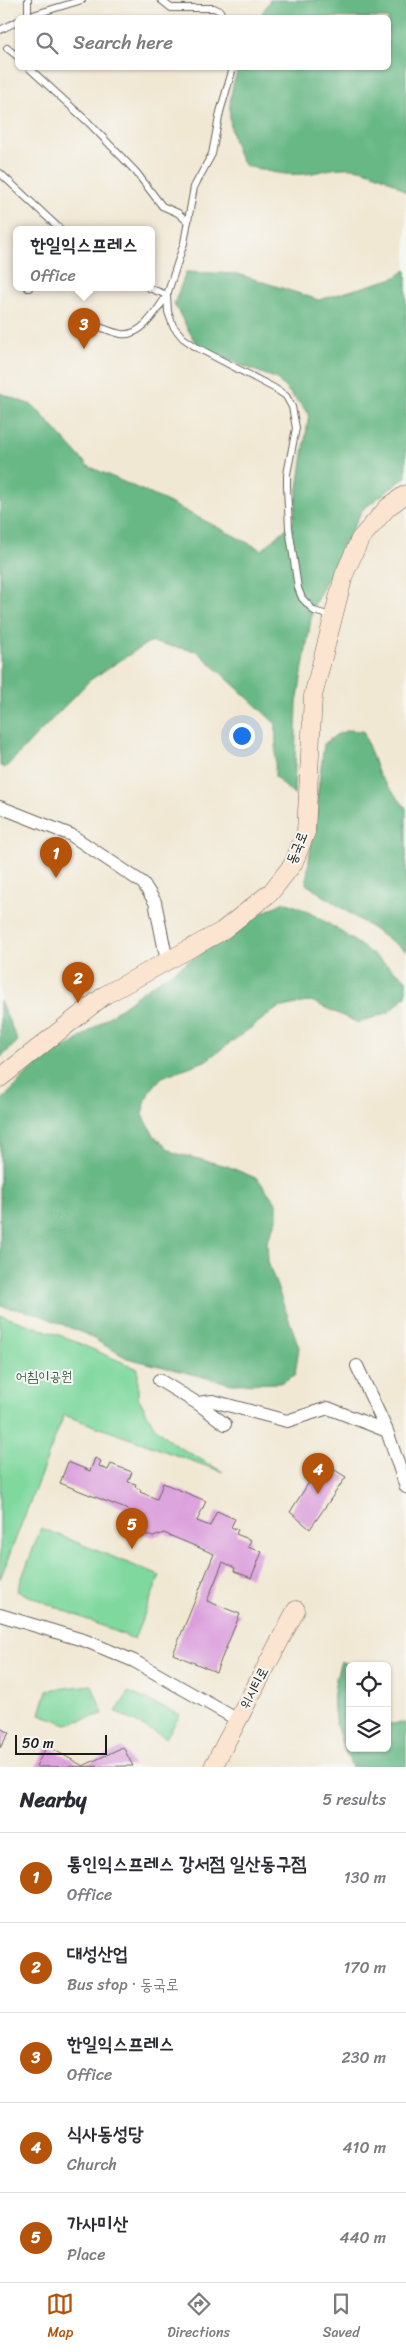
<!DOCTYPE html>
<meta charset="utf-8">
<style>
:root{--surface:#fff;--page:#f7f7f7;--text:#2b2b33;--muted:#7c7c81;--line:#e1e1e2;--accent:#b45309}
body{margin:0;font-family:Sriracha,"Poor Story",sans-serif;background:var(--page);color:var(--text)}
.controls{position:absolute;right:15px;bottom:15px;display:grid;overflow:hidden;border-radius:8px;box-shadow:0 1px 4px #0004}
.controls button{width:45px;height:45px;display:grid;place-items:center;padding:0;border:0;border-bottom:1px solid var(--line);background:var(--surface);color:var(--text);font:25px sans-serif}
.scale{position:absolute;left:15px;bottom:12px;width:92px;box-sizing:border-box;padding-left:5px;border:2px solid #1c1c1c;border-top:0;font-size:14px;line-height:18px;white-space:nowrap;color:#1c1c1c;-webkit-text-stroke:4px #f6f6f2;paint-order:stroke}
.you{position:absolute;left:241px;top:735px;width:18px;height:18px;margin:-12px;border:4px solid #fff;border-radius:50%;background:#1a73e8;box-shadow:0 0 0 8px #1a73e833}
.badge{display:grid;place-items:center;width:32px;height:32px;border-radius:50%;background:var(--accent);color:#fff;font-size:16px;font-weight:700}
.pin{position:absolute;translate:-50% -41px;filter:drop-shadow(0 1px 2px #0008)}
.pin::after{content:'';position:absolute;top:26px;width:18px;height:15px;background:inherit;clip-path:polygon(0 0,100% 0,50% 100%)}
.popup{position:absolute;left:13px;top:226px;width:142px;height:65px;box-sizing:border-box;display:grid;place-content:center;border-radius:8px;background:var(--surface);filter:drop-shadow(0 1px 4px #0005);font-size:16px;white-space:nowrap;color:var(--muted)}
.popup b{font-size:19px;color:var(--text)}
.popup::after{content:'';position:absolute;left:50%;top:100%;margin-left:-10px;border:10px solid transparent;border-top-color:var(--surface)}
.list{margin:0;padding:0;list-style:none}
h2{display:flex;justify-content:space-between;align-items:center;height:65px;margin:0;padding:0 20px;font-size:21px}
h2 small{font-size:16px;font-weight:400;color:var(--muted)}
.list li{display:grid;grid-template-columns:32px 1fr auto;gap:15px;align-items:center;box-sizing:border-box;height:90px;padding:0 20px;border-top:1px solid var(--line)}
.list b{display:block;font-size:19px;white-space:nowrap}
.list p{margin:0;font-size:16px;white-space:nowrap;color:var(--muted)}
.list em{font-size:16px;font-style:normal;color:var(--muted)}
.icon{flex:none;width:28px;height:28px;fill:none;stroke:currentColor;stroke-width:2;stroke-linecap:round;stroke-linejoin:round}
.map{position:relative;flex:none;width:406px;height:1767px;overflow:hidden}
.search{position:absolute;background:var(--surface);box-shadow:0 1px 4px #0004;left:15px;right:15px;top:15px;height:55px;display:flex;align-items:center;gap:12px;box-sizing:border-box;padding:0 18px;border-radius:8px;color:var(--muted);font-size:19px}
.sheet{height:515px;background:var(--surface)}
nav{display:flex;justify-content:space-around;align-items:center;box-sizing:border-box;height:70px;border-top:1px solid var(--line);background:var(--surface);font-size:14px;color:var(--muted)}
nav a{display:grid;justify-items:center;gap:2px}
nav .on{color:var(--accent)}
.map>svg:first-child{display:block}
</style>
<div class="map">
<svg width="406" height="1767" viewBox="0 0 406 1767">
<rect width="100%" height="100%" fill="#f6f6f2"/>
<filter id="ink" filterUnits="userSpaceOnUse"><feTurbulence type="fractalNoise" baseFrequency=".02" numOctaves="2"/><feDisplacementMap in="SourceGraphic" scale="10" xChannelSelector="R" yChannelSelector="G"/><feConvolveMatrix kernelMatrix="1 2 1 2 8 2 1 2 1" color-interpolation-filters="sRGB"/></filter>
<filter id="wash" filterUnits="userSpaceOnUse"><feTurbulence type="fractalNoise" baseFrequency=".0096" numOctaves="4" result="noise"/><feDisplacementMap in="SourceGraphic" scale="20" xChannelSelector="R" yChannelSelector="G"/><feGaussianBlur stdDeviation="1.12" result="paint"/><feColorMatrix in="noise" values="0 0 0 0 0 0 0 0 0 0 0 0 0 0 0 0 0 1.4 0 .05"/><feComposite in="paint" operator="in"/></filter>
<g filter="url(#wash)">
<rect width="100%" height="100%" fill="#f1e8d4"/>
<path fill="#7fd89e" stroke="#4e7a5d" d="M0 1315 62 1336 138 1369V1397L154 1426 172 1443 223 1472 64 1415 0 1579Z
M41 1528 160 1576 134 1639 17 1591Z
M92 1685 103 1714 67 1724 40 1714 47 1690Z
M129 1692 180 1715 166 1738 116 1712Z"/>
<path fill="#67b885" stroke="#426a50" d="M270 0H406V193C392 179 363 166 343 168 330 168 318 173 305 174 284 176 264 171 244 165 227 136 225 99 239 68H388V18L260 17Z
M406 270V477L362 510 313 607 297 703 294 795 275 777 276 724 197 651 149 642 90 680 5 768 0 766V393L34 406 88 466 166 501 262 550 293 522 309 414 277 379 199 349 174 304 186 272 238 274 319 300 394 278Z
M349 730 363 731 379 775 406 808V951L306 884 324 744 336 735Z
M284 902C322 913 372 955 406 979V996L389 1012 358 1023 311 1001 278 1008 205 1061 162 1077 149 1092 142 1113 154 1136 174 1153 227 1166 258 1179 277 1204V1220L267 1241 268 1262 299 1347 295 1375 280 1383 232 1384 127 1358 85 1334 35 1313 0 1306V1102L44 1057 72 1044 142 992 262 913Z
M0 1001 18 1041 0 1058Z
M341 1661 353 1666H350V1748H387V1724L406 1723V1767H352C334 1728 327 1702 341 1661Z"/>
<g id="blocks">
<path fill="#db9edc" d="M95 1458 101 1461 99 1466 108 1470 111 1464 132 1472 128 1482 136 1484 135 1487 141 1490 140 1492 157 1499 163 1483 206 1501 197 1521 210 1526 217 1511 235 1519 231 1527 238 1530 236 1534 251 1540 248 1547 262 1552 251 1578 234 1571 235 1568 223 1562 207 1601 240 1614 216 1672 173 1654 214 1554 164 1533 153 1537 140 1532 146 1517 60 1483 68 1462 90 1471Z
M322 1462 346 1477 310 1529 290 1512Z
M0 1728 9 1733 0 1748Z
M47 1746 83 1766 123 1747 133 1766 38 1767 36 1766Z"/>
</g>
</g>
<g filter="url(#ink)">
<use href="#blocks" fill-opacity="0" stroke="#67635c" stroke-width="1"/>
<g fill="none" stroke-linecap="round" stroke-linejoin="round">
<defs>
<path id="lane" d="M161 0 171 8H214L220 11 223 18
M28 14V0
M23 18 82 0
M0 30 18 21
M7 48 18 57
M29 68 89 123 136 172 162 206 178 213 188 222
M233 68 220 112 212 154 194 187 184 243 167 295 168 312 173 326 183 338 196 347 274 388 286 396 292 407 296 428 287 474V487L289 528 298 588 302 598 314 611 331 616
M0 173 61 230
M28 288H29
M91 324C101 327 111 332 121 334 142 337 157 310 167 295L149 288"/>
<path id="street" d="M0 807 71 835 143 883 155 902 167 961
M357 1366 387 1431
M159 1380 197 1403 213 1401 287 1421 328 1408 387 1431 406 1487
M197 1403 225 1424
M0 1615 86 1641 134 1661 238 1720"/>
<path id="secondary" d="M0 1078 105 995 222 931 271 892 293 864 306 832 313 696 344 575 360 539 388 507 406 494
M213 1767 296 1610"/>
</defs>
<use href="#lane" stroke="#67635c" stroke-width="8"/>
<use href="#street" stroke="#67635c" stroke-width="14"/>
<use href="#secondary" stroke="#67635c" stroke-width="19"/>
<use href="#lane" stroke="#fff" stroke-width="6"/>
<use href="#street" stroke="#fff" stroke-width="12"/>
<use href="#secondary" stroke="#fce5d0" stroke-width="18"/>
</g>
</g>
<g text-anchor="middle" dominant-baseline="central" stroke-width="4" stroke-linejoin="round" paint-order="stroke">
<g font-size="14" fill="#1c1c1c" stroke="#f6f6f2">
<text transform="translate(297 848) rotate(-68)">동국로</text>
<text transform="translate(254 1688) rotate(-62)">위시티로</text>
</g>
<g font-size="14" fill="#3f5e4a" stroke="#f6f6f2">
<text x="44" y="1376">어침이공원</text>
</g>
</g>
</svg>
<div class="controls">
<button><svg class="icon" aria-label="locate" viewBox="0 0 24 24"><circle cx="12" cy="12" r="6"/><path d="M12 2v4M12 18v4M2 12h4M18 12h4"/></svg></button>
<button><svg class="icon" aria-label="layers" viewBox="0 0 24 24"><path d="M12 4l9 5-9 5-9-5zM3 14l9 5 9-5"/></svg></button>
</div>
<div class="scale">50 m</div>
<div class="you"></div>
<div class="pin badge" style="left:56px;top:878px">1</div>
<div class="pin badge" style="left:78px;top:1003px">2</div>
<div class="pin badge" style="left:84px;top:349px">3</div>
<div class="popup"><b>한일익스프레스</b>Office</div>
<div class="pin badge" style="left:318px;top:1494px">4</div>
<div class="pin badge" style="left:132px;top:1549px">5</div>
<div class="search"><svg class="icon" aria-label="search" viewBox="0 0 24 24"><circle cx="10" cy="10" r="6"/><path d="M15 15l6 6"/></svg>Search here</div>
</div>
<section class="sheet">
<h2>Nearby<small>5 results</small></h2>
<ul class="list">
<li><span class="badge">1</span><div><b>통인익스프레스 강서점 일산동구점</b><p>Office</p></div><em>130 m</em></li>
<li><span class="badge">2</span><div><b>대성산업</b><p>Bus stop · 동국로</p></div><em>170 m</em></li>
<li><span class="badge">3</span><div><b>한일익스프레스</b><p>Office</p></div><em>230 m</em></li>
<li><span class="badge">4</span><div><b>식사동성당</b><p>Church</p></div><em>410 m</em></li>
<li><span class="badge">5</span><div><b>가사미산</b><p>Place</p></div><em>440 m</em></li>
</ul>
</section>
<nav>
<a class="on"><svg class="icon" aria-label="map" viewBox="0 0 24 24"><path d="M3 6l6-2 6 2 6-2v14l-6 2-6-2-6 2zM9 4v14M15 6v14"/></svg>Map</a>
<a><svg class="icon" aria-label="directions" viewBox="0 0 24 24"><path d="M12 3l9 9-9 9-9-9zM9 14v-3h6M13 9l2 2-2 2"/></svg>Directions</a>
<a><svg class="icon" aria-label="saved" viewBox="0 0 24 24"><path d="M7 4h10v16l-5-4-5 4z"/></svg>Saved</a>
</nav>
